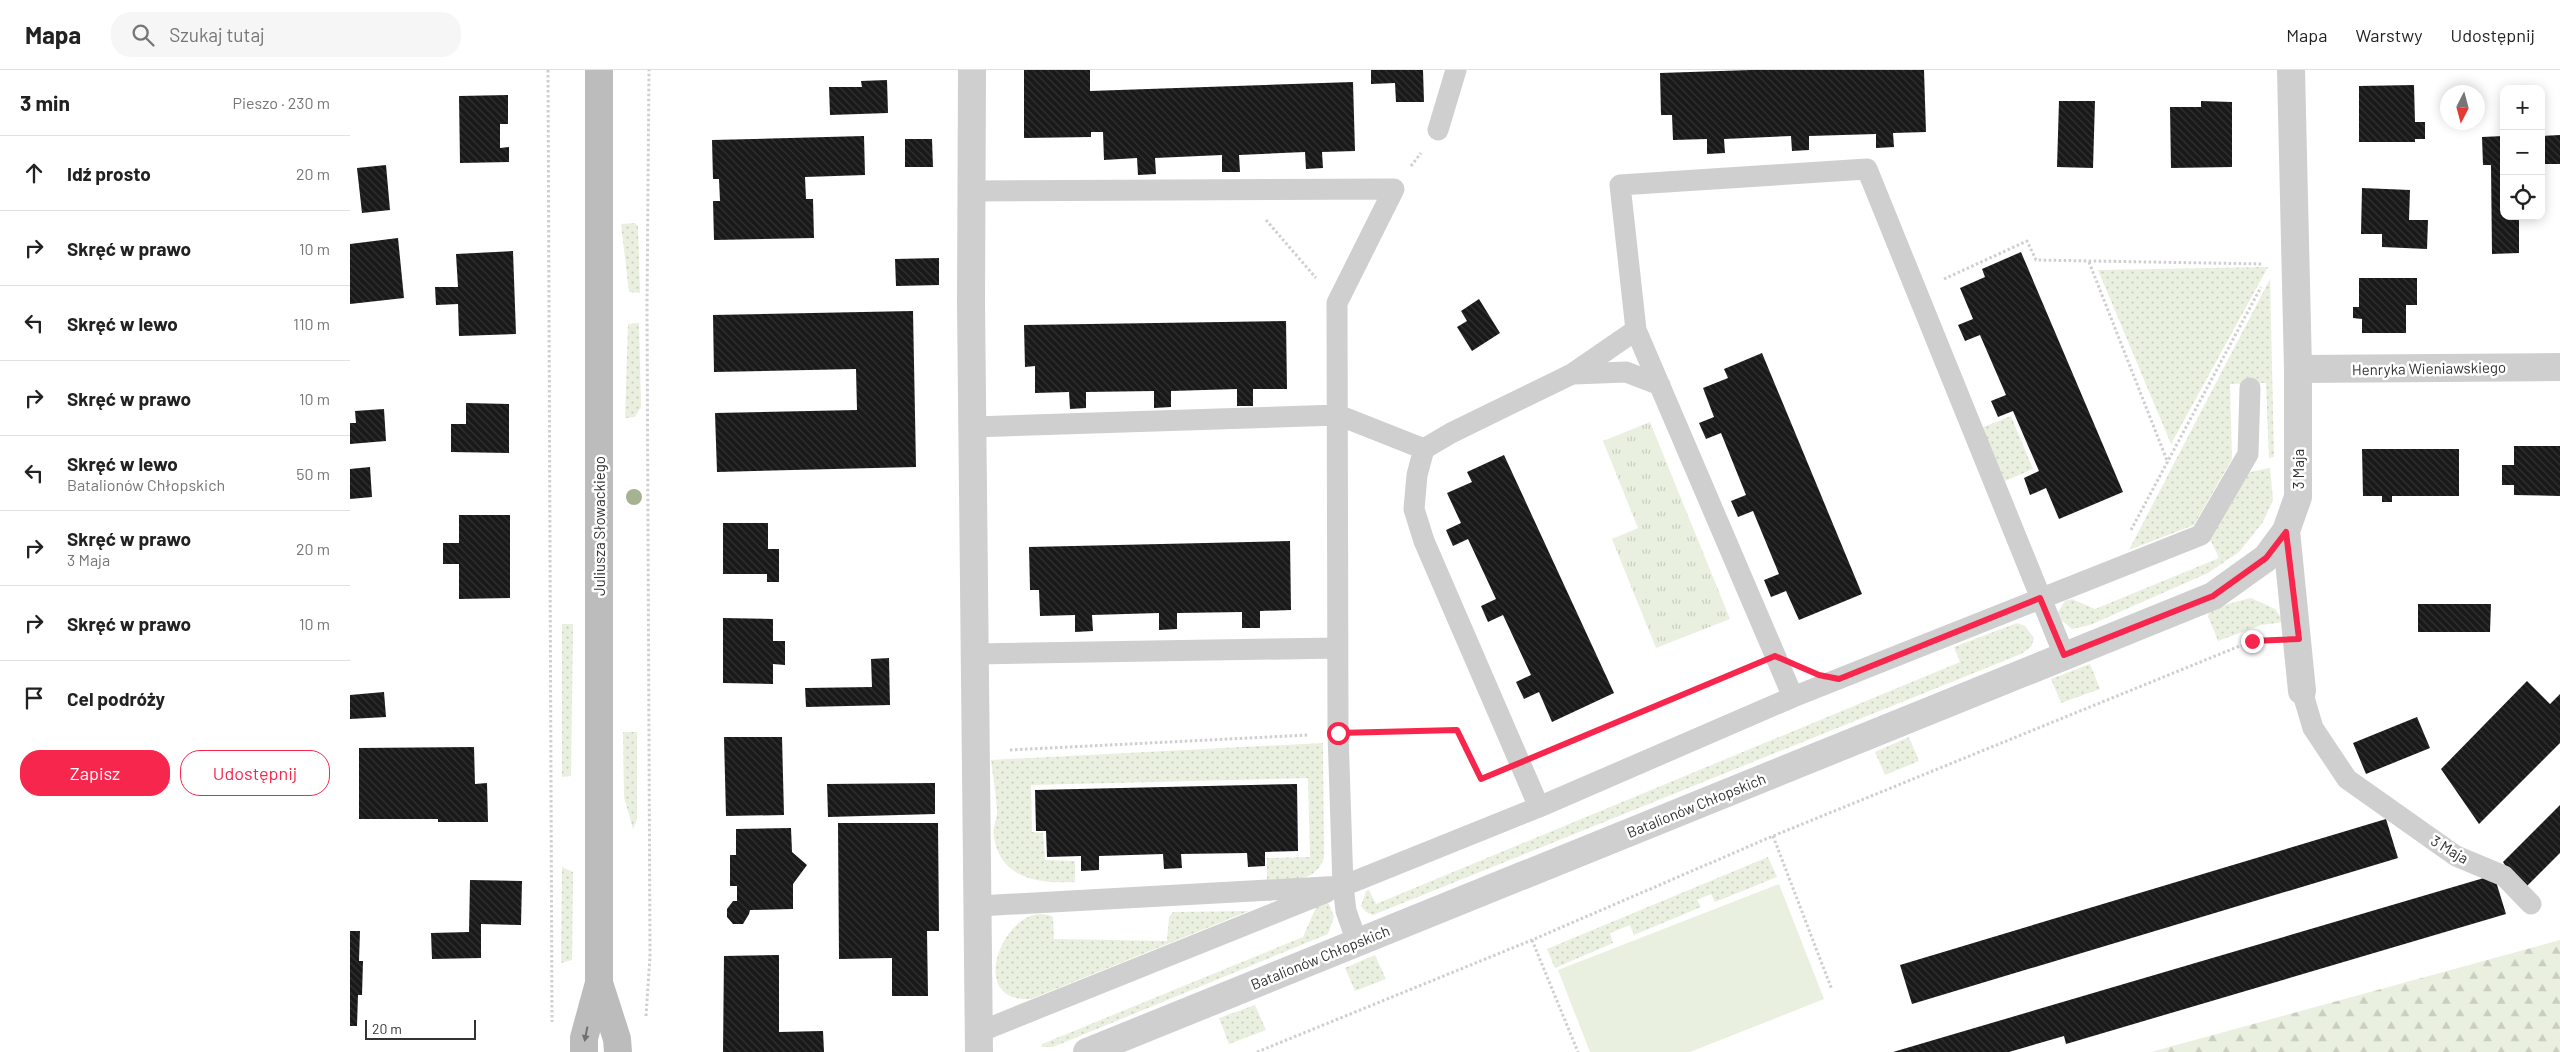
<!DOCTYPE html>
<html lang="pl">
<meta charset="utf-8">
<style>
:root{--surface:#fff;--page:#f6f6f6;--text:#222;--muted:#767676;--line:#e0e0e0;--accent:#f7264d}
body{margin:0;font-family:Barlow,sans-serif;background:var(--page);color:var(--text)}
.controls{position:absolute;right:15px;top:15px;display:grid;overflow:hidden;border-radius:10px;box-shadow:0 2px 12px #0003}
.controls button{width:45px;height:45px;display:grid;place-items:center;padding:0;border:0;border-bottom:1px solid var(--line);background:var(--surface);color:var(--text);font:25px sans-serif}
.compass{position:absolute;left:2090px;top:15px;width:45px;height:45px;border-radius:50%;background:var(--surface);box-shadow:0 2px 12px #0003;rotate:186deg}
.scale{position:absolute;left:15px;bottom:12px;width:111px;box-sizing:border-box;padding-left:5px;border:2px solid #323232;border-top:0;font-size:14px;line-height:18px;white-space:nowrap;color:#323232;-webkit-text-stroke:4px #fff;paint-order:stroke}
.stop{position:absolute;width:15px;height:15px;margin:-11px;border:4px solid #f7264d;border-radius:50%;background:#fff}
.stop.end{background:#f7264d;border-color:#fff;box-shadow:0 1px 5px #0008}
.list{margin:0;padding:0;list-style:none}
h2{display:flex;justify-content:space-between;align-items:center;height:65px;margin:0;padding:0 20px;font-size:21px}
h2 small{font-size:16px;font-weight:400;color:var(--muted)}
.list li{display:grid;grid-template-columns:32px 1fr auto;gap:15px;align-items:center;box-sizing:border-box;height:75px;padding:0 20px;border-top:1px solid var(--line)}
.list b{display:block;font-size:19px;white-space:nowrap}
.list p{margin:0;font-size:16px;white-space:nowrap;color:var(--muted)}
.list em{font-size:16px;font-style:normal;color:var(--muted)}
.actions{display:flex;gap:10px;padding:15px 20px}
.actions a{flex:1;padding:11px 0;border:1px solid var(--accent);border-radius:20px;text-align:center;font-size:18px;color:var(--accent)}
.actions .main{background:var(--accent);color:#fff}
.icon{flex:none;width:28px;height:28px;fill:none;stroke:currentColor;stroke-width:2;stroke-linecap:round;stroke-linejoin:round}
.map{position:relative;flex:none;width:2210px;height:982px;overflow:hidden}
header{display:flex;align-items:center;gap:30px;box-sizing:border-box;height:70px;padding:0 25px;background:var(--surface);border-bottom:1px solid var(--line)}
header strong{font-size:24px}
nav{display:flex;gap:28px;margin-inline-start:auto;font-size:18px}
.search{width:350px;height:45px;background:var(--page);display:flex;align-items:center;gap:12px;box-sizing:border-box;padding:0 18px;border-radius:20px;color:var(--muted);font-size:19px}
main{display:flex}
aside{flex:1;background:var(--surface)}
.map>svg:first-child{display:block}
</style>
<header>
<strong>Mapa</strong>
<div class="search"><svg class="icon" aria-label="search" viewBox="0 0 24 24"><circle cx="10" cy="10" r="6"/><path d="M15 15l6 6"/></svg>Szukaj tutaj</div>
<nav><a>Mapa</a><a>Warstwy</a><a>Udostępnij</a></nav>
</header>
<main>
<aside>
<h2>3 min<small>Pieszo · 230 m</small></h2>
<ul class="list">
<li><svg class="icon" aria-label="ahead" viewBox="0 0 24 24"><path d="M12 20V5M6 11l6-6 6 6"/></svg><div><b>Idź prosto</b></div><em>20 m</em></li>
<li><svg class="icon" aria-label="right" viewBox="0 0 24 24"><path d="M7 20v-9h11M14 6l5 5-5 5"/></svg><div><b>Skręć w prawo</b></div><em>10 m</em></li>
<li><svg class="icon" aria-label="left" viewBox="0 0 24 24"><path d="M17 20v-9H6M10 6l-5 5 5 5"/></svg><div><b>Skręć w lewo</b></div><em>110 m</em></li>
<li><svg class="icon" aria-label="right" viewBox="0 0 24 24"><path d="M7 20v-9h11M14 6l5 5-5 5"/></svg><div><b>Skręć w prawo</b></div><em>10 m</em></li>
<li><svg class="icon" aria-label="left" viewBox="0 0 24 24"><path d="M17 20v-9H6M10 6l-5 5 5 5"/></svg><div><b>Skręć w lewo</b><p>Batalionów Chłopskich</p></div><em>50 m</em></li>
<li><svg class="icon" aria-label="right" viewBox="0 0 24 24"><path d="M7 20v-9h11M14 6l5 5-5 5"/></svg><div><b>Skręć w prawo</b><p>3 Maja</p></div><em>20 m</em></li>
<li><svg class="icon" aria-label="right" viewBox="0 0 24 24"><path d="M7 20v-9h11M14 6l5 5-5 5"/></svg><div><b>Skręć w prawo</b></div><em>10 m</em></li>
<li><svg class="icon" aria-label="arrive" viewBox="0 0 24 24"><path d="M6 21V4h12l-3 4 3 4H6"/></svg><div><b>Cel podróży</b></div></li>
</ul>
<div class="actions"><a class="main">Zapisz</a><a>Udostępnij</a></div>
</aside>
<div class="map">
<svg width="2210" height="982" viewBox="0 0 2210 982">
<defs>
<pattern id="grass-dots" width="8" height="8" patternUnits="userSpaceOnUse" patternTransform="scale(1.25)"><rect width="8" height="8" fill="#eaf0df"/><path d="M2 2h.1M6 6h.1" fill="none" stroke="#c9cec0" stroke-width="1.8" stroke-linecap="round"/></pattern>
<pattern id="forest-firs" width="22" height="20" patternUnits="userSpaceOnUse" patternTransform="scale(1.25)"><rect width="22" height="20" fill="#eaf0df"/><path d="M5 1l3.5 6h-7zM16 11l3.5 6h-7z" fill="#c9cec0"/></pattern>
<pattern id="park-tufts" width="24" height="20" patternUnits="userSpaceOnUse" patternTransform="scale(1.25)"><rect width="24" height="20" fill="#eaf0df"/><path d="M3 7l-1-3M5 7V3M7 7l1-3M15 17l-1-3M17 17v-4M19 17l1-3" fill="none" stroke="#c9cec0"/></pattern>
<pattern id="building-back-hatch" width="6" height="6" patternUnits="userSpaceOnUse" patternTransform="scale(1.25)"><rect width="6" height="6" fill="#191919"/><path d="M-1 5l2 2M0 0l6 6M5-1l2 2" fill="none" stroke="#323232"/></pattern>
</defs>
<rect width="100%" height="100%" fill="#fff"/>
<path fill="url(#grass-dots)" d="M285 153 288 156 290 223 279 222 271 154Z
M1918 197 1821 374 1748 200Z
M1920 209 1924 387 1919 388 1916 313 1880 314 1882 389 1844 455 1779 480Z
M289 253 291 337 285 347 275 348 278 254Z
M1661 346 1683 399 1655 411 1631 358Z
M1920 398 1923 430 1913 452 1889 482 1858 503 1740 555 1722 559 1710 549 1708 542 1715 531 1722 529 1745 539 1869 488 1861 471 1852 474 1895 403Z
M1901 528 1925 539 1934 552 1911 555 1868 571 1858 546 1859 541 1881 533Z
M1667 553 1675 556 1684 568 1681 577 1671 584 1023 845 1016 842 1011 836 1016 821 1019 820 1026 834 1610 592 1604 577Z
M212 554H223L221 706 212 707Z
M1740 594 1750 619 1711 633 1701 609Z
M273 662H287V749L283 759 274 727Z
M1559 667 1569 691 1535 705 1525 682Z
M973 673 974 788C965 814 940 809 917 810V788L960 787 958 708 681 715 682 762 693 763 695 790 725 791V812C690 814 650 809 644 767 642 756 648 749 647 740 646 724 643 707 641 690Z
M1418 787 1427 807 1365 832 1361 824 1347 830 1351 837 1284 865 1280 855 1260 863 1263 873 1205 898 1197 879Z
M212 797 223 802 222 890 211 893Z
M974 831 979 834 984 847 978 864 703 977H691L692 974 953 867 967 835Z
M899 841 681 929C611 934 659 825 703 847L704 869 817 871 819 847 823 842Z
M1025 885 1036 909 1005 921 995 898Z
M905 935 916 960 879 974 869 948Z"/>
<path fill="url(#forest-firs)" d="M2210 870V982H1801Z"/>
<path fill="url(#park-tufts)" d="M1300 352 1380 549 1306 578 1262 469 1288 458 1253 371Z"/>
<path fill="#eaf0df" d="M1429 814 1474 929 1340 982H1240L1208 900Z"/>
<path fill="url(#building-back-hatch)" d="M674 0H740V21L1003 12 1005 81 972 82 973 98 956 99 955 82 889 85 890 102H872V85L805 88 806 104 788 105 787 88 754 90 753 62H741V67L674 68Z
M1021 0H1073L1074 32H1046L1045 13 1021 14Z
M1401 0H1574L1576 62 1543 63 1544 77 1526 78V64L1459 66V80L1442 81 1441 66 1374 69 1375 83 1357 84V69L1323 70 1322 45H1311L1310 3Z
M537 10 538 43 480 45 479 17H512L511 11Z
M2064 15 2065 52H2075V69H2065V72H2009V16Z
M158 25V54H150V78L159 77V92L110 93 109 26Z
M1709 31H1745L1743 98 1707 97Z
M1851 31 1882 32V97L1821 98 1820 37H1851Z
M2210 65V94H2191V66Z
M514 66 515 105 455 107 456 129H463L464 168 364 170 363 131H370L369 109H363L362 70Z
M2154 66V146H2169V183L2142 184 2141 95H2133L2132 67Z
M555 69H582L583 97H555Z
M36 95 40 140 12 143 7 98Z
M2012 118 2060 120 2059 150H2078L2077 179 2032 177V164H2011Z
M48 168 54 228 0 234V174Z
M163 181 166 264 109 266 108 234 86 235 85 217H108L106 184Z
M1671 182 1773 422 1709 449 1696 418 1680 425 1674 408 1689 401 1663 341 1648 347 1641 331 1656 325 1630 265 1615 271 1608 255 1623 249 1610 218 1635 207 1632 199Z
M589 188V215L546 216 545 189Z
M2009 208H2067V235H2056V263H2012V249L2003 248V237H2009Z
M1129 229 1150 263 1122 281 1107 257 1117 251 1111 241Z
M563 241 566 397 367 402 365 343 507 340 506 299 364 302 363 245Z
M936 251 937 319H903V336H887V319L821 321V337L804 338V321L736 322V338L720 339 719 322 685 323V296L675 297 674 255Z
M1412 283 1512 524 1449 550 1436 521 1421 527 1414 510 1429 504 1403 441 1388 447 1381 431 1396 425 1371 363 1356 369 1349 353 1364 347 1353 318 1378 308 1374 299Z
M116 333 159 334V383L101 382V354H116Z
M34 339 36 371 0 374V353H6L5 341Z
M2164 376H2210V426L2164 425V415H2152V395H2164Z
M2012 379H2109V426H2042V432H2032V426H2013Z
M1154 385 1264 623 1202 652 1189 622 1174 629 1166 612 1181 605 1153 545 1138 552 1131 536 1146 529 1118 469 1103 476 1096 460 1111 453 1097 423 1122 412 1117 402Z
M20 397 22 427 0 429V399Z
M109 445H160V528L109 529V494H93V473H109Z
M373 453H418V479H429V512H417V504H373Z
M940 471 941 540 910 541V558H892V542L827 543V559L809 560V543L742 545 743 561 725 562V545L690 546 689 520H680L679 477Z
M2068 534H2141L2140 562H2068Z
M373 548 423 549V571H435V595L423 594V614L373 613Z
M539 588 540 635 456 637 455 618 522 617 521 589Z
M2177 611 2200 634 2210 624V673L2129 754 2091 699Z
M34 622 36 647 0 649V625Z
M2067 647 2080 678 2016 704 2003 673Z
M374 667H432L434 745 376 746Z
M124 677 125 714 137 713 138 752H88V749H9V678Z
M585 713V744L478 747 477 714Z
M947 714 948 781 915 782V796L898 797 897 783 831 784 832 798 814 799 813 784 749 786V800L731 801V786L697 787 696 761H686L685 720Z
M2210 735V783L2172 821 2153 792Z
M2036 749 2048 788 1562 934 1550 895Z
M488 753H588L589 861H577L578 926H542V888L489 889Z
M441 758 442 782 457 795 443 814V839L400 840 399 844 393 854H383L377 847V839L383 831H387V816H380V785H386V759Z
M2144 805 2156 844 1716 974 1714 966 1659 982H1543Z
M120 810 172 811 171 855 131 854V888L82 889 81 863 119 862Z
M0 861H10L9 891H13L12 925H8L7 956H0Z
M429 885V962L473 961 474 982H373L374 886Z"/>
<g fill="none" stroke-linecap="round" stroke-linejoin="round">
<path stroke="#cfcfcf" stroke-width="3" stroke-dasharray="2.5 2.5" stroke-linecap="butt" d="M198 0 202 952
M1061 96 1071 83
M916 150 966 208
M1739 192 1818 393
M1594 209 1677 171 1686 190 1913 194
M1781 460 1911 217
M1017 663 1107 660 1131 709 1142 704
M660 680 958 665
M1197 683 1398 597
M1423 766 1482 920
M1182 870 1228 982
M296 946 300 887 297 239 299 0
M907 982 1182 870 1423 766 1902 571 1913 570"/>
<path stroke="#cfcfcf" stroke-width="21" d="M1088 60 1106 0
M621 121 1044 119 987 233 988 663 993 816 996 841 1007 872
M1224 304 1276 302 1310 315
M623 357 988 345 1074 379 1101 363 1222 304 1286 260
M1074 379 1067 405 1064 439 1074 471 1189 737
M625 584 988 578
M1952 621 1963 658 1997 709 2106 786 2154 806 2181 834
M1443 627 1286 260 1270 115 1517 99 1714 585
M628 836 993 816 1189 737 1443 627 1851 465 1898 384 1900 318
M629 962 977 822"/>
<path stroke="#cfcfcf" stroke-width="28" d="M622 0 621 234 629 982
M1941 0 1948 299V427L1936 461 1952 621
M1948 299 2210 297
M737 982 1863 526 1916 488 1936 461"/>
<path stroke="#bcbcbc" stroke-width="28" d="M249 913 267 969 268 982
M234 982V968L249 913V0"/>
</g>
<circle fill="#a5b393" cx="284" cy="427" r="8"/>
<defs><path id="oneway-solid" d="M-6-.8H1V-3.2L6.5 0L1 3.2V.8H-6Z" transform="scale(1.25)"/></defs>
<use fill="#707070" href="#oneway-solid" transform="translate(236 964) rotate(101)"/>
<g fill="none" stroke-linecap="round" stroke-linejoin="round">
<path stroke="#f7264d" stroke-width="6" d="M988 663 1107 660 1131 709 1425 586 1469 605 1489 609 1690 528 1714 585 1863 526 1916 488 1936 462 1949 569 1902 571"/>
</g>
<g text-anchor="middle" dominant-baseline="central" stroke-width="5" stroke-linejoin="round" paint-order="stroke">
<g font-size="15" fill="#323232" stroke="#fff">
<text transform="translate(2079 298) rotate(-1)">Henryka Wieniawskiego</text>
<text transform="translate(1948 399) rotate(-90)">3 Maja</text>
<text transform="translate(249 456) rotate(-90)">Juliusza Słowackiego</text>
<text transform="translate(1346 735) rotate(-22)">Batalionów Chłopskich</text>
<text transform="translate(2100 779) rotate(31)">3 Maja</text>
<text transform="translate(970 887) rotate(-22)">Batalionów Chłopskich</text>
</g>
</g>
</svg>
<div class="controls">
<button>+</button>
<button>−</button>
<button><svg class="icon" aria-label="locate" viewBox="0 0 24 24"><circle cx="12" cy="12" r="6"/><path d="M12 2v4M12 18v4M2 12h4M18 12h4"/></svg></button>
</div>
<svg class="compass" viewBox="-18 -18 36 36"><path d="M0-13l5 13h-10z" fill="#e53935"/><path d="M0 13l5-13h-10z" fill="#767676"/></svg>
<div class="scale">20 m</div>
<div class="stop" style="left:988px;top:663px"></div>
<div class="stop end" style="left:1902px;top:571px"></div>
</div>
</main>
